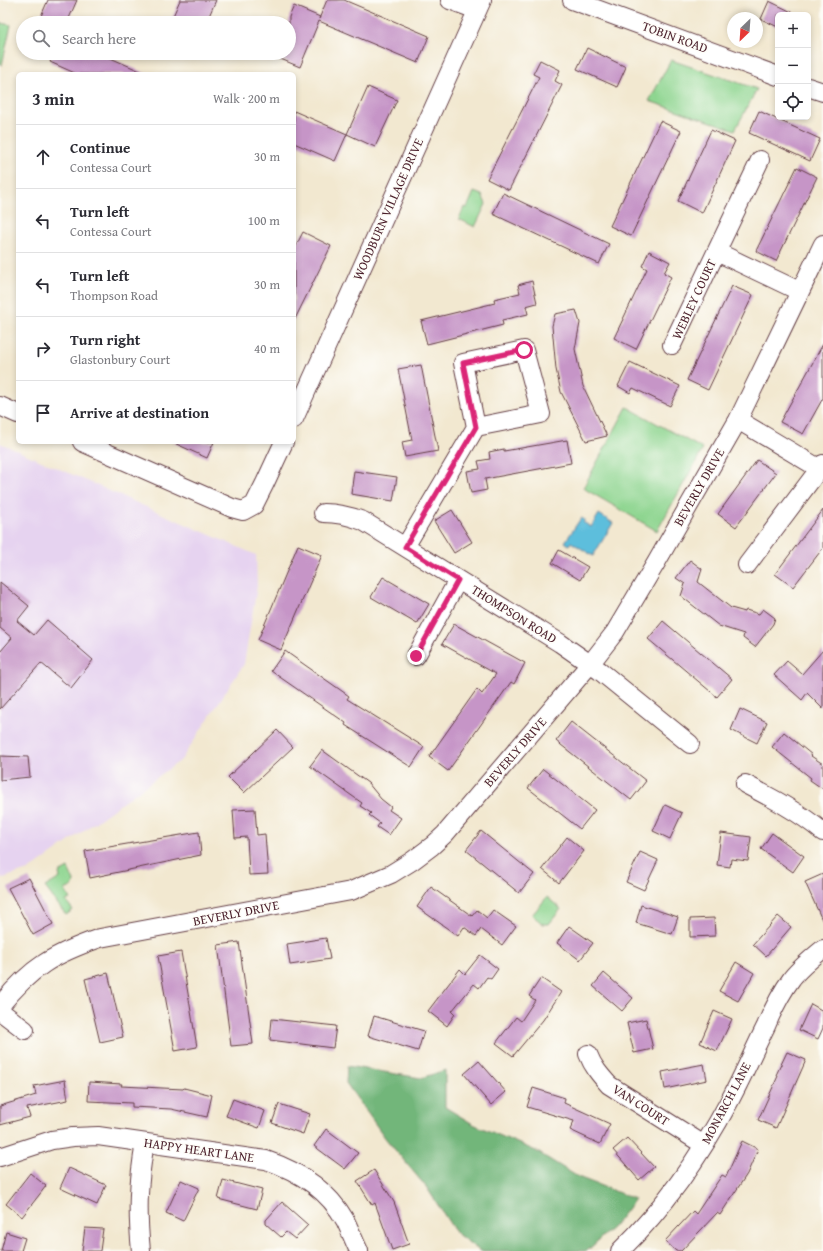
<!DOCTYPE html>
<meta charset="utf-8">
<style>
:root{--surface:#fff;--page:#f2f2f3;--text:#2b2b33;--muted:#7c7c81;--line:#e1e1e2}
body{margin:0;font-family:"Gentium Book Plus",serif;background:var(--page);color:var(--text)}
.controls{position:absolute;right:12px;top:12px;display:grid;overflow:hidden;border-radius:6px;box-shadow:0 2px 6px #0003}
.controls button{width:36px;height:36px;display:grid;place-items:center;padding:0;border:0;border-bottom:1px solid var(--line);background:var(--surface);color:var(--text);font:20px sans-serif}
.compass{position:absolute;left:727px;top:12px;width:36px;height:36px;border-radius:50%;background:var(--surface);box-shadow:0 2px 6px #0003;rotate:205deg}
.stop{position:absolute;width:12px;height:12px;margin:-9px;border:3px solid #db2777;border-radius:50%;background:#fff}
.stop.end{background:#db2777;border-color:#fff;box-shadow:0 1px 4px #0008}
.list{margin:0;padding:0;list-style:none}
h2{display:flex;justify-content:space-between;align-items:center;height:52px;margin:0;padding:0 16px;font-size:17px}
h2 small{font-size:13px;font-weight:400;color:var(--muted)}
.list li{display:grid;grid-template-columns:26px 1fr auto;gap:12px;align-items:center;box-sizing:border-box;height:64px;padding:0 16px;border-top:1px solid var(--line)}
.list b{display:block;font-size:15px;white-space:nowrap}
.list p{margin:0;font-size:13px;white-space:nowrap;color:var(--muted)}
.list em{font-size:13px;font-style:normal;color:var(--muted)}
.icon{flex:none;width:22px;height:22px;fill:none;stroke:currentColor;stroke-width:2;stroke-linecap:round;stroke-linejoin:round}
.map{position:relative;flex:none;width:823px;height:1251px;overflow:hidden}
.search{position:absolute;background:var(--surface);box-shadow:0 2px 6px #0003;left:16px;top:16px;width:280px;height:44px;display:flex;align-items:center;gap:10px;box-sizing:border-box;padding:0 14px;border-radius:22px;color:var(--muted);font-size:15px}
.panel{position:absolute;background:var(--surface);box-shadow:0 2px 6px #0003;left:16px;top:72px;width:280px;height:372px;border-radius:6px}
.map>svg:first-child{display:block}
</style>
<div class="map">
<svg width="823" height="1251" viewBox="0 0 823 1251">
<rect width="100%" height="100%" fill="#fdfcf7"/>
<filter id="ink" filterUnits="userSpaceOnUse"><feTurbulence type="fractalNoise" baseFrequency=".025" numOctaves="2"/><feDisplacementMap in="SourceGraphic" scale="8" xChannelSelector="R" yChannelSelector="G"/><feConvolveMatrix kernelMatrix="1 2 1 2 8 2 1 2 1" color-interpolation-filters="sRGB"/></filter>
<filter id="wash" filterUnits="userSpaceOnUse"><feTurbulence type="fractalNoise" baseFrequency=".012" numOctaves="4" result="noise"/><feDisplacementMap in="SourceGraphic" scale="16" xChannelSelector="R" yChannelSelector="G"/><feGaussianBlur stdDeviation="0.9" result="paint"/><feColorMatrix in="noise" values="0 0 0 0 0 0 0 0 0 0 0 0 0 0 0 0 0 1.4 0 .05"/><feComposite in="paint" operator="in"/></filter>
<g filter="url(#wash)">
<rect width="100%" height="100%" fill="#f2e8d0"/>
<path fill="#e6d3f0" d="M0 443 256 555 257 586 244 664 181 760 31 869 0 879Z"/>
<path fill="#8ed590" stroke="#6c7a5e" d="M0 23 11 25 2 65 0 64Z
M671 60 757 89 735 130 649 101Z
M474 192 482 195 486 204 475 227 459 219 464 207 467 208Z
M627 407 703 449 657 531 583 488Z
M68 868 74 881 73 886 65 890 70 899 66 901 73 910 66 915 45 887 60 878 59 873Z
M547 897 561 909 549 924H543L532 915Z"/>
<path fill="#72b67a" stroke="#5e6a52" d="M347 1066 421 1078 445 1070V1107L473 1124 536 1151 578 1177 635 1199 615 1225 587 1251H480L456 1233 427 1188 386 1139 346 1083Z"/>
<path fill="#5dbedc" stroke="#546e84" d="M599 514 613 523 593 556 571 542 569 545 565 542 581 518 585 520 583 522 591 527Z"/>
<g id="blocks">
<path fill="#c695c7" d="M48 0H77L67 23H38Z
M180 0H216L206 23H170Z
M327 0H344L429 36 418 63 319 21 300 67 266 53H289V17L294 6 320 17 319 19Z
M769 1 798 15H778V27L761 19Z
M587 48 626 67 617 87 577 69Z
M54 53H99L147 74H77L50 62Z
M540 60 560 70 555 81 562 85 509 190 487 179 539 77 533 74Z
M368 87 397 100 375 147 347 134Z
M294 111 347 134 335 161 294 143Z
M759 111 820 139 810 161 749 133Z
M660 121 681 131 631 236 610 226Z
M711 130 735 141 702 213 678 201Z
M797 167 817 177 776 261 756 251Z
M503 193 609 244 599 264 493 214Z
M303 232 331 246 294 321V250Z
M649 251 670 262 664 273 671 277 636 349 614 338 647 269 642 266Z
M532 281 537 303 526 306 528 314 502 320 503 325 427 344 421 321 495 303 494 299 520 293 518 285Z
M732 286 753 295 708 390 687 380Z
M576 310 580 323 575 349 583 386 607 436 586 441 561 392 556 369 552 326 555 314Z
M823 344V398L803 434 780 422Z
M630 362 680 386 670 406 633 388 630 393 618 386Z
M421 365 438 451 405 457 402 442 412 440 398 369Z
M567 440 571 463 485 479 487 490 471 493 467 471 480 469 478 461 490 459 489 452 504 449V451Z
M172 442H214L207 458Z
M757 460 776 473 736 527 718 514Z
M354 471 397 477 393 501 351 494Z
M452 510 472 542 454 553 434 521Z
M823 510V548L793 587 775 574Z
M298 545 322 555 281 650 258 640Z
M559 550 588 567 580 580 552 563Z
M690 560 702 569 698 582 731 608 745 612 746 610 759 614 763 609 775 618 773 624 755 647 743 638 744 634 719 626 681 596 685 584 676 578Z
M383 577 429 604 417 624 371 597Z
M0 582 29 606 17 621 34 635 47 620 93 660 71 688 41 663 0 709V652L12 638 0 628Z
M663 621 732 679 717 697 648 639Z
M454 624 525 663 514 684 511 682 448 771 429 757 477 689 482 694 496 674 442 644Z
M823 650V709L807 693 802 700 774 675 787 661 802 674Z
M285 651 349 696 347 699 424 747 411 767 345 725 346 723 271 671Z
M740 709 767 722 757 743 731 730Z
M571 722 646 781 631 800 556 741Z
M277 730 293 747 244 793 228 777Z
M784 732 812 755 811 756 823 764V789L810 780 811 778 772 747Z
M322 750 368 783 381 799 391 807 389 810 401 818 389 835 377 827 380 823 369 815 371 813 360 806 362 803 310 766Z
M0 756 28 757 30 777 0 780Z
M543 769 595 810 580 829 528 788Z
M665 805 682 813 670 839 653 831Z
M255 809 257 835 265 834 268 874 249 875 247 837 235 838 233 810Z
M481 831 534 874 519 893 466 850Z
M199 832 201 855 90 878 85 851Z
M721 833 751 837 748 861 731 859 730 867 717 865Z
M772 833 804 856 793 872 761 849Z
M567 837 584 851 559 883 542 869Z
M640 852 658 860 644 890 626 882Z
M823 874V922L805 882Z
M29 878 53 924 33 935 8 888Z
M431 887 472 916 477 910 487 918 493 910 516 926 502 945 481 929 476 936 464 927 458 936 417 907Z
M641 905 678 917 672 934 636 923Z
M778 916 791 927 766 956 753 944Z
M714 918 715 936 690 937V919Z
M569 926 593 943 580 960 557 943Z
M326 938 330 959 290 965 287 944Z
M239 942 253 1044 231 1046 218 945Z
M181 952 197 1047 175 1051 158 956Z
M480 955 498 969 491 979 487 977 479 988 474 984 452 1011 455 1014 447 1026 428 1011 460 969 465 974Z
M736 962 754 973 738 1001 719 991Z
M108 973 123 1037 100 1042 85 979Z
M604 973 633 998 622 1011 593 986Z
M541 978 561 992 543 1020 513 1056 496 1043 516 1017 521 1021 535 1000 529 996Z
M811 1004 823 1011V1028L818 1039 799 1030Z
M714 1011 732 1019 717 1051 700 1043Z
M374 1016 424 1031 418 1051 368 1036Z
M272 1019 336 1026 333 1048 270 1040Z
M646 1019 653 1049 634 1053 627 1023Z
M787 1052 806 1060 776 1128 758 1120 778 1076 776 1075Z
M479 1061 506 1092 491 1105 464 1074Z
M704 1064 707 1080 665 1089 662 1072Z
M65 1080 68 1100 27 1108 30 1117 0 1125V1106L36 1095 34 1086Z
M89 1082 122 1084 121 1086 183 1089 184 1088 212 1095 207 1117 171 1109 132 1107V1103L88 1101Z
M533 1088 565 1098 564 1103 610 1124 600 1144 570 1130 574 1121 527 1107Z
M233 1099 265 1111 259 1128 226 1116Z
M279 1104 310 1114 303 1134 272 1123Z
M326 1129 358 1153 345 1169 314 1146Z
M627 1138 654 1167 639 1180 613 1150Z
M742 1141 758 1149 747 1174 720 1215 717 1213 681 1251H676L665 1241 693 1211 696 1214 722 1175 726 1177Z
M69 1168 106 1185 97 1205 60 1188Z
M374 1170 394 1202 409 1244 392 1250 375 1203 372 1205 357 1181Z
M30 1173 46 1186 22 1217 6 1204Z
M181 1180 199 1188 183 1221 166 1213Z
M223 1180 262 1190 257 1209 218 1199Z
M282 1202 308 1225 295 1239 286 1232 281 1237 266 1224V1220Z
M85 1228 103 1229 100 1251H82Z
M6 1232 25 1238 21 1251H1Z"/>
</g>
</g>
<g filter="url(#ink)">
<use href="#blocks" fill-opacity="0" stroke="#633d44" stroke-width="1"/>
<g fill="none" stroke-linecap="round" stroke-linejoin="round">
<defs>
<path id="minor" d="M450 0 477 10
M572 0 778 76
M808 87 823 92
M717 252 799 291
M672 345 760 160
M0 406 18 414
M294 419 482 0
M738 420 820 469
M82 442 232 508 243 511 254 505 265 483 284 442
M323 513C337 513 350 516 363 521L560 643 600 671 690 744
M405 547 476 427 541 414 524 350 463 363 476 427
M747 565 823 464
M416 656 458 580
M745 784C772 798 799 812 823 832
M0 1006C31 967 54 954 100 938L351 891 391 874 412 861 432 846 445 834 591 663 615 632 656 563 738 420 823 244
M0 1011 25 1030
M588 1054C593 1067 600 1075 609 1085L704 1145
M0 1157 52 1140 73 1137 98 1136 266 1160C298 1171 328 1190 345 1220 350 1230 354 1241 359 1251
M141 1251C137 1211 138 1182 145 1143
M620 1251C665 1207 701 1155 730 1100 743 1076 754 1050 766 1026 773 1009 781 993 792 978 801 967 812 958 823 949"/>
</defs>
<use href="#minor" stroke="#633d44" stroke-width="20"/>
<use href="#minor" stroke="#fff" stroke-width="18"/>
</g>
</g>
<g fill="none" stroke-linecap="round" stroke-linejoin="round" filter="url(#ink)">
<path stroke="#db2777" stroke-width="5" d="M416 656 458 580 405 547 476 427 463 363 524 350"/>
</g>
<g text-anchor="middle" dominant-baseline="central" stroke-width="3" stroke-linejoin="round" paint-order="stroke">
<g font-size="13" fill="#4a1f2b" stroke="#fdfcf7">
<text transform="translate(675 37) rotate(20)">TOBIN ROAD</text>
<text transform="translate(388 209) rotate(-66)">WOODBURN VILLAGE DRIVE</text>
<text transform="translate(694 299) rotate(-65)">WEBLEY COURT</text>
<text transform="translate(699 487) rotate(-60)">BEVERLY DRIVE</text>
<text transform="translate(514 614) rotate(32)">THOMPSON ROAD</text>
<text transform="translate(515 752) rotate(-49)">BEVERLY DRIVE</text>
<text transform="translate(236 913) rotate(-11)">BEVERLY DRIVE</text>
<text transform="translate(726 1103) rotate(-62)">MONARCH LANE</text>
<text transform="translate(641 1105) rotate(33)">VAN COURT</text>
<text transform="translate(199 1150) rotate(8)">HAPPY HEART LANE</text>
</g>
</g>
</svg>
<div class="controls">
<button>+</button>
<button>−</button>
<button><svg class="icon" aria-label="locate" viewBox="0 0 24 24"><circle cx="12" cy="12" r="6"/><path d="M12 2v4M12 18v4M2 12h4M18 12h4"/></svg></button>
</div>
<svg class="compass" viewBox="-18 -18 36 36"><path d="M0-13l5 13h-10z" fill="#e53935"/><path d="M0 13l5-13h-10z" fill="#7c7c81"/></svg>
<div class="stop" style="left:524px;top:350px"></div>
<div class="stop end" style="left:416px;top:656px"></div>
<div class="search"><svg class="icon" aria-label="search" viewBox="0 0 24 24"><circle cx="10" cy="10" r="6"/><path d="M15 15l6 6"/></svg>Search here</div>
<section class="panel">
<h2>3 min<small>Walk · 200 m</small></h2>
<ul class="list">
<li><svg class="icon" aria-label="ahead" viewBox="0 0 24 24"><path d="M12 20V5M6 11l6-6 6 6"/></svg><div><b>Continue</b><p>Contessa Court</p></div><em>30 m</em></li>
<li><svg class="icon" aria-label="left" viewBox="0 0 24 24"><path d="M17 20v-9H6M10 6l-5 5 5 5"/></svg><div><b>Turn left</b><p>Contessa Court</p></div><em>100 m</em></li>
<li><svg class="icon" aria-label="left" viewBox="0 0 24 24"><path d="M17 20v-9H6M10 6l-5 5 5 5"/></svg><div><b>Turn left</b><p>Thompson Road</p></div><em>30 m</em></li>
<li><svg class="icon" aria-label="right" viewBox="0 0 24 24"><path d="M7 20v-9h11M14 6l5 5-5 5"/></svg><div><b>Turn right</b><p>Glastonbury Court</p></div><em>40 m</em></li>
<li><svg class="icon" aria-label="arrive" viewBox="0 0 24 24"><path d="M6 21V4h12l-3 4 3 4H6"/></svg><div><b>Arrive at destination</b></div></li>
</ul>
</section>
</div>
